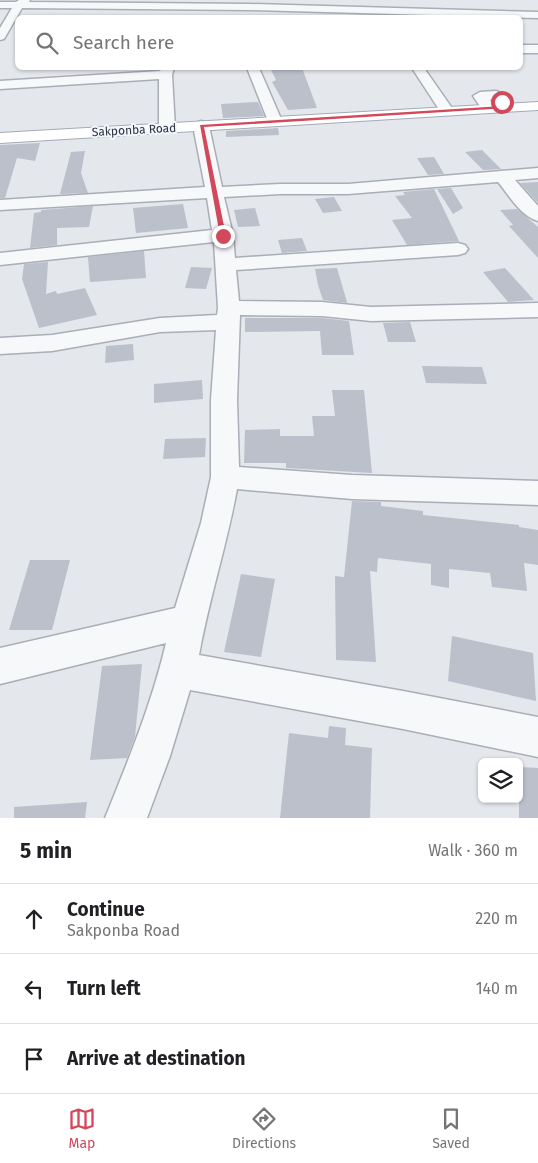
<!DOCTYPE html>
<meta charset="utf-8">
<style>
:root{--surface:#fff;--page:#f6f6f6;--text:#202124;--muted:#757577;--line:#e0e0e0;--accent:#d1495b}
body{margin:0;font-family:"Fira Sans",sans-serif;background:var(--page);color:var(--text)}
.controls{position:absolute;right:15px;bottom:15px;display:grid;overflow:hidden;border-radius:8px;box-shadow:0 1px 4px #0004}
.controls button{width:45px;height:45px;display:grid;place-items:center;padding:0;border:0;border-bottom:1px solid var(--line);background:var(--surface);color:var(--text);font:25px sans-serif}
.stop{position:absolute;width:15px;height:15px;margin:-11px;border:4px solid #d1495b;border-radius:50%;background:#fff}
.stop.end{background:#d1495b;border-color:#fff;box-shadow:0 1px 5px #0008}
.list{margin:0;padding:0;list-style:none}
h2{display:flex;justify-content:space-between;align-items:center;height:65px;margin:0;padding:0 20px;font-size:21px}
h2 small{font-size:16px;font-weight:400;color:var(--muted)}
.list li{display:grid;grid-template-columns:32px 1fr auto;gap:15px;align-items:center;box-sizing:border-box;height:70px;padding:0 20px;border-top:1px solid var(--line)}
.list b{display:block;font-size:19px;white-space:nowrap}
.list p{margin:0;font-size:16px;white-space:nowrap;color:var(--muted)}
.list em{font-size:16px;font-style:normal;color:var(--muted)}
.icon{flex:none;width:28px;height:28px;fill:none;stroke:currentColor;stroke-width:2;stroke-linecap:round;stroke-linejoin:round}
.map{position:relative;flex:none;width:538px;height:818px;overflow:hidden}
.search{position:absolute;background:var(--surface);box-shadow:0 1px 4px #0004;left:15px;right:15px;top:15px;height:55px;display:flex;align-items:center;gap:12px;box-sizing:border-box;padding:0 18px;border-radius:8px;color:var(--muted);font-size:19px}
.sheet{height:275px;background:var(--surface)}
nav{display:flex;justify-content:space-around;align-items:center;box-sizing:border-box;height:70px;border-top:1px solid var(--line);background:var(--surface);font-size:14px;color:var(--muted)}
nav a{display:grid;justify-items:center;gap:2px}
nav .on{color:var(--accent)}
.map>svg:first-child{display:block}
</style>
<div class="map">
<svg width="538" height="818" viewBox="0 0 538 818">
<rect width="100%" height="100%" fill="#e4e7ec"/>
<path fill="#bbc0ca" d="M270 68H302L317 108 288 110 272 82 276 80Z
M258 102 264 116 223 118 221 104Z
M278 128 279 135 226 137V131Z
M40 143 35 161 17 158 5 198H0V145Z
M482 150 501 169 483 170 465 152Z
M85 151 81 173 88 193 60 194 71 152Z
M434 157 437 162 444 174 428 175 417 158Z
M538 182V203L520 183Z
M451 188 463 208 453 214 437 189Z
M434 189 459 241 407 245 392 220 412 218 395 196 405 195 403 192Z
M334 197 342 211 323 213 315 199Z
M183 204 188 228 136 233 133 208Z
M93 206 89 227 57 228V245L30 248 34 213 41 212V210Z
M255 208 260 226 238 227 234 210Z
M517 209 538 227V258L509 226 513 225 500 210Z
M302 238 307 251 282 253 278 240Z
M144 251 146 278 90 282 88 257Z
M48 262 46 294 56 291 57 294 85 288 97 315 39 328 22 279 24 264Z
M191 267 212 268 206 289 185 288Z
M337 268 347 302V303L323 300 318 285 315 269Z
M505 268 534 300 508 302 483 272Z
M245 318H322L349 321 354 355H322L320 331 245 332Z
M410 322 416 342H388L383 323Z
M133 344 134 360 105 363 106 346Z
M422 366 482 367 487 384 426 383Z
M202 380 203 399 154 403V384Z
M332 390H364L372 473 286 468V463H244L245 430 280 429V436H314L312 416H335Z
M206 438 205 457 163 459 165 439Z
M352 501 381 502V506L423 511V515L519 525V527L538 530V565L524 563 527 591 492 587 490 573 449 569V588L431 585V564L378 558 377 572 370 571 376 662 336 660 335 576 344 577Z
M30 560H70L52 630H9Z
M241 574 275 579 261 657 224 652Z
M452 636 533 653 536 701 448 681Z
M142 664 135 737 127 758 90 760 102 666Z
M329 726 346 728 345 745 372 748 370 818H280L289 733 328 738Z
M519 767 538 768V818H519Z
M87 802 85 818H14V807Z"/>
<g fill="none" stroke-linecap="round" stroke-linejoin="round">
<defs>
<path id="minor" d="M19 0H30L29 2 250 4 538 12V18L250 10 22 8 4 39 0 40V28L12 8H0V2H16Z
M520 45H538V53H520Z
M162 68H174L172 75 175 128 172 131H162L159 128V79L0 89V81L160 71Z
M247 68H259L282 121 280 124H270L268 121Z
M412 68H424L454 111 452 114H442Z
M496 91C504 93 510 101 514 107L512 110H502L492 99 490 100 496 109 494 112H484L473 96 480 92Z
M201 121 206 123 209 126 222 187 280 184H348L538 168V178L515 180 538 206V221C520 216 509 195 498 182L348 194H280L224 197 233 235 235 258 458 243 465 245 468 249 465 253 458 255 236 270 239 301 322 302 371 307 538 303V317L371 321 322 316 240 315 237 400 239 467 352 475 538 481V505L352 499 237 489C227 545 209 599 199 655L403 691 538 717V757L403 729 190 690 170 756 147 818H105C128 761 152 703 166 643L0 684V648L175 608 201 523 211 477V400L216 330 160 332 52 351 0 354V338L52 335 160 318 217 315 218 308 214 242 0 265V253L212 230 207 198 0 210V200L205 187 193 126 196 123Z"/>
<path id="major" d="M538 102V110L0 143V133Z"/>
</defs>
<use href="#minor" stroke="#a9aeb7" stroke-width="3"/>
<use href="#major" stroke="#a3abb8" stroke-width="2"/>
<use href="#minor" fill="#f7f8fa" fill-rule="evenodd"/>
<use href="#major" fill="#fff" fill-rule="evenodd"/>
</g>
<path fill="#d1495b" d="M500 101H503L508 108 204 127 226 236 223 237 220 236 200 125 503 106Z"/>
<g text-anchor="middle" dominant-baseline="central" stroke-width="4" stroke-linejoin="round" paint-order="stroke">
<g font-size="12" fill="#2b3445" stroke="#f4f6f9">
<text transform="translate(134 130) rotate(-3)">Sakponba Road</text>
</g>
</g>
</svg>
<div class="controls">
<button><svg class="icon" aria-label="layers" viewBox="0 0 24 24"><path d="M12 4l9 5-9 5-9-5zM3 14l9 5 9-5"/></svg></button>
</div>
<div class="stop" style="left:502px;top:102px"></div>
<div class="stop end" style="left:223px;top:236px"></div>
<div class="search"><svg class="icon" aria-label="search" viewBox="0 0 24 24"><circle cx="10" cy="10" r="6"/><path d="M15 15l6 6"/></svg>Search here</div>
</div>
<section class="sheet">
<h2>5 min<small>Walk · 360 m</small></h2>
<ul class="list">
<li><svg class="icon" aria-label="ahead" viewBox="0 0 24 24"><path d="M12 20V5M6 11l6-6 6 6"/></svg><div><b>Continue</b><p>Sakponba Road</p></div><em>220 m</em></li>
<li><svg class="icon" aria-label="left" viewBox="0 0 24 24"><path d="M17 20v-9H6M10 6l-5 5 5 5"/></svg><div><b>Turn left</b></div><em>140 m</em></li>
<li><svg class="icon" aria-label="arrive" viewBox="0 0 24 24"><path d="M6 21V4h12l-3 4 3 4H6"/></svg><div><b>Arrive at destination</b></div></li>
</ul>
</section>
<nav>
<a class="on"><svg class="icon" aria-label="map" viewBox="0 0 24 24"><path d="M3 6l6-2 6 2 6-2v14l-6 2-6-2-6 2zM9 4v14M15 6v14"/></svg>Map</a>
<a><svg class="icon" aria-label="directions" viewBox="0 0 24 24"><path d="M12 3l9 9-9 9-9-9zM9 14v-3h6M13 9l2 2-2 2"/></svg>Directions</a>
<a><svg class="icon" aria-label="saved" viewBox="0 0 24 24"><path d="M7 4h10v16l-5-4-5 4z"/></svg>Saved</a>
</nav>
